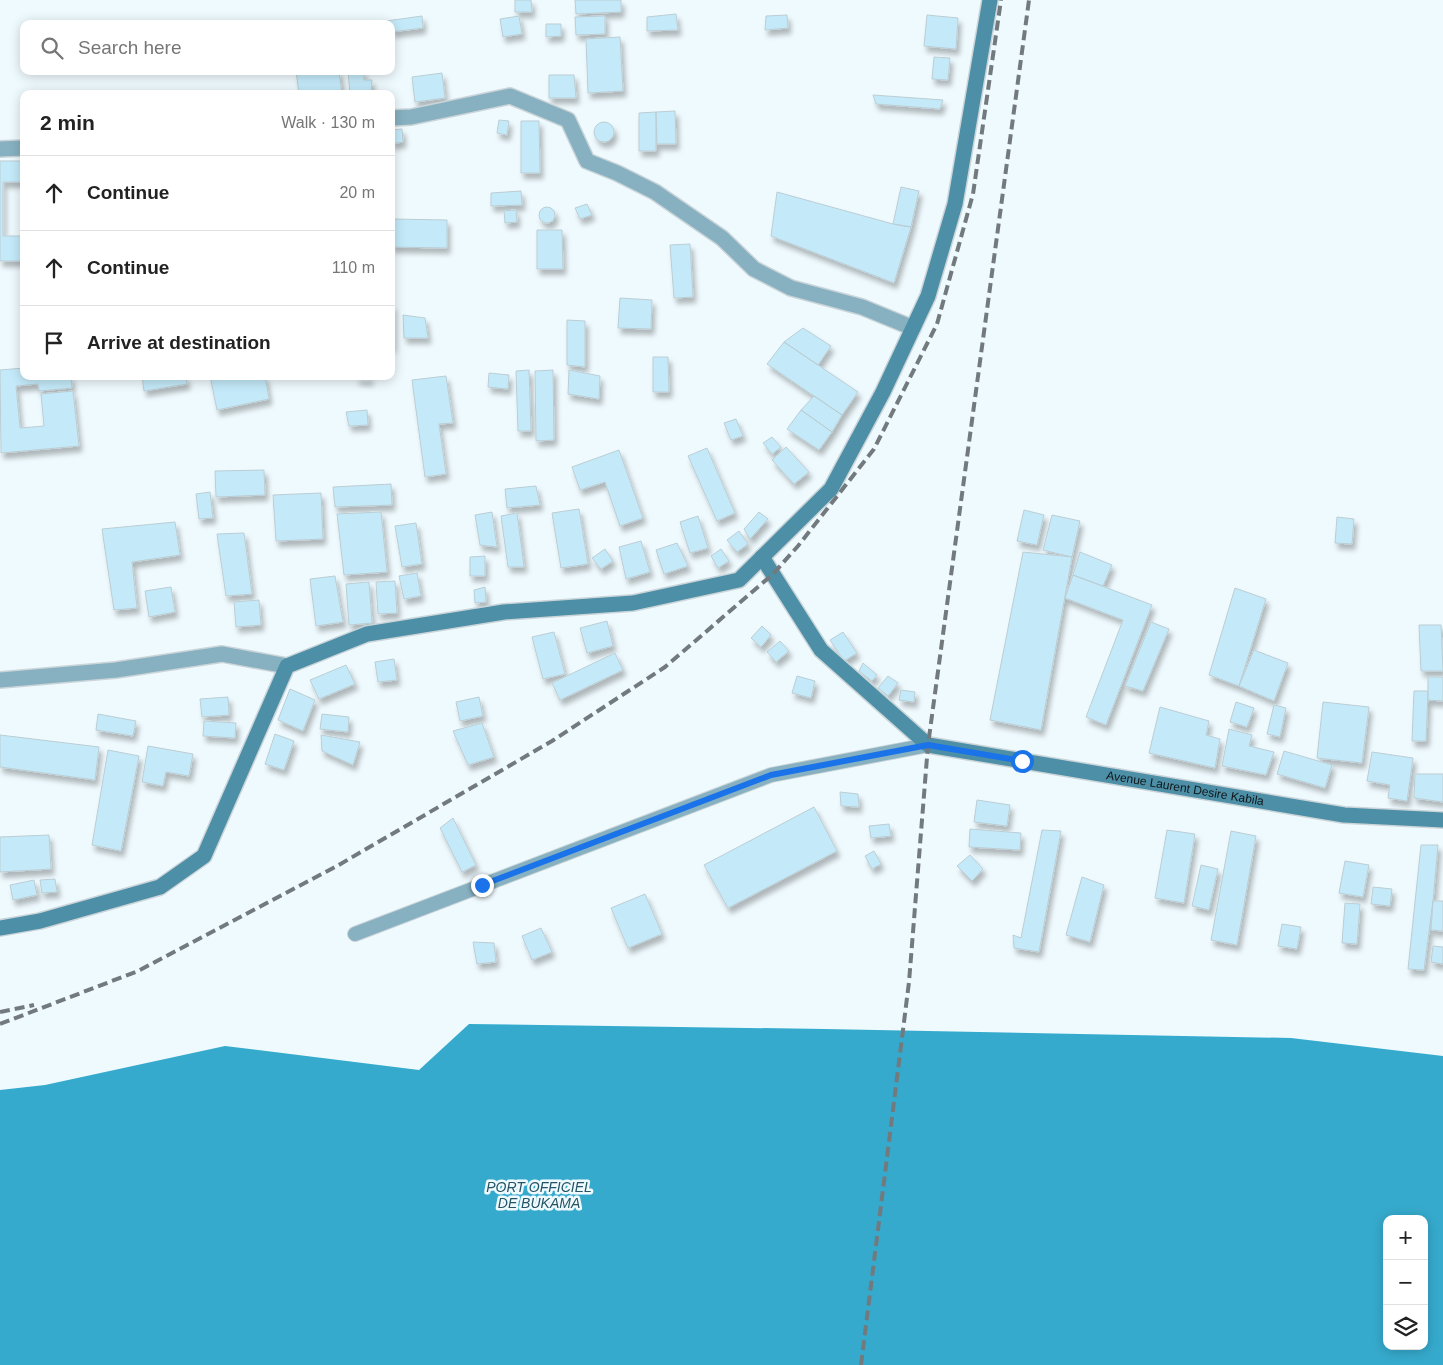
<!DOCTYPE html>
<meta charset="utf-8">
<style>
:root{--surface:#fff;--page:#f2f2f2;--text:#222;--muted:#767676;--line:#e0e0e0}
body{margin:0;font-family:Arial,sans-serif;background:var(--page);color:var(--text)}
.controls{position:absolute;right:15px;bottom:15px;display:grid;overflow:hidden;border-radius:10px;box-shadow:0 2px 12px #0003}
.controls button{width:45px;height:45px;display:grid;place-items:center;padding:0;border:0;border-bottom:1px solid var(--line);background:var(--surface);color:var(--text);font:25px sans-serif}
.stop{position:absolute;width:15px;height:15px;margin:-11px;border:4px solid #1a73e8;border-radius:50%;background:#fff}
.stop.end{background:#1a73e8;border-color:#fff;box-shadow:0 1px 5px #0008}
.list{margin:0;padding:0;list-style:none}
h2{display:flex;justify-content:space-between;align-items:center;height:65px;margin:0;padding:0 20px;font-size:21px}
h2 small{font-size:16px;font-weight:400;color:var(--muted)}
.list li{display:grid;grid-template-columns:32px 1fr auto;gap:15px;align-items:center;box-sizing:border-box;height:75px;padding:0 20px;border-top:1px solid var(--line)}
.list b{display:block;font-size:19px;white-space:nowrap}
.list em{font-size:16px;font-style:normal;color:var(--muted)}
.icon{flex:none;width:28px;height:28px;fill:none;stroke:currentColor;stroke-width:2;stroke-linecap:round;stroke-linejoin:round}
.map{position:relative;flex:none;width:1443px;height:1365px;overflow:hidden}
.search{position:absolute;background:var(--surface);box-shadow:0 2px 12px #0003;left:20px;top:20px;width:375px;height:55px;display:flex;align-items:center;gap:12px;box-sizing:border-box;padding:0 18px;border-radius:10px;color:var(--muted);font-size:19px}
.panel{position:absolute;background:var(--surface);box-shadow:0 2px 12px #0003;left:20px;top:90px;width:375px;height:290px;border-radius:10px}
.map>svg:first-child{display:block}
</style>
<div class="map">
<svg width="1443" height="1365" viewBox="0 0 1443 1365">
<defs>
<filter id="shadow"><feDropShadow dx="3" dy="5.5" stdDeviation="2.5" flood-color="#0004"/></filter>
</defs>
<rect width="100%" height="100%" fill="#effafe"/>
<path fill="#36aacd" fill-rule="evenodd" d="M469 1024 825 1029 1291 1038 1443 1056V1365H0V1090L45 1085 225 1046 419 1070ZM1387 1219H1424V1346H1387Z"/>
<path fill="#c4eaf9" stroke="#bbcdd4" filter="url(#shadow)" d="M515 0H531L532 12H515Z
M575 0H621V12L576 14Z
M676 14 678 30 647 31V17Z
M787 15 788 28 765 30 766 16Z
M927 15 958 18 956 49 924 46Z
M422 16 423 28 391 32V24H386V21Z
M519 16 522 34 503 37 500 19Z
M605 16V34L576 35 575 17Z
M546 24H561V36L546 37Z
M620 37 623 91 588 93 586 39Z
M934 57 950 58 948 80 932 79Z
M296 71H339L342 94H299Z
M348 71H364V80H372L371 93 350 94Z
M442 73 445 98 415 102 412 77Z
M549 75H574L576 98H549Z
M873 95 943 100 940 109 876 104Z
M675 111 676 144H657L656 112Z
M656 112V151H639V113Z
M499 120 509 121 507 135 497 133Z
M521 121H539L540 173H521Z
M594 132a10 10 0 1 1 20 0a10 10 0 1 1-20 0Z
M402 129 403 142 391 144V130Z
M0 161H24V182H3V236H21V244H24V261H0Z
M901 187 919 191 911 227 893 224Z
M521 191 522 205 491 206V193Z
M777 192 893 224 911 227 894 283 771 236Z
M587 204 592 215 580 219 575 208Z
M539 215a8 8 0 1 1 16 0a8 8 0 1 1-16 0Z
M516 210 517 222 505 223 504 211Z
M391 219 447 220V248L391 247Z
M537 230H562L563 269H537Z
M690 244 693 297 674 298 670 245Z
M620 298 652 300 651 329 618 328Z
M391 304 393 305V347H391Z
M403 315 425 318 428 338H404Z
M567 320 585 321V367L567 365Z
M803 328 831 346 818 365 784 342Z
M784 342 858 392 842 415 767 364Z
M653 357H668L669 392H653Z
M24 368V376H71L72 388 39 391 38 384 16 386 20 428 44 426 41 394 73 391 79 446 1 453 0 370Z
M529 370 531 431H518L516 371Z
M553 370 554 440 536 441 535 371Z
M569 370 600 376 599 399 568 394Z
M489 373 509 375 508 389 488 387Z
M142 376H186L187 384 144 391Z
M210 376H265L269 399 217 410Z
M356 376H370V380L357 379Z
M446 376 453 423 439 424 446 474 425 477 412 380Z
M814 396 842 415 832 432 801 410Z
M367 410 368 425 349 426 346 412Z
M801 410 832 432 819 450 787 429Z
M736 419 743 436 731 440 724 423Z
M772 437 781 447 772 454 763 443Z
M786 447 809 472 794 484 772 460Z
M707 448 735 513 717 521 688 456Z
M619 450 643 518 620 526 605 482 580 490 572 467Z
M264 470 265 495 216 497 215 471Z
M391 484 392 505 335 507 333 487Z
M536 486 540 505 507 508 505 489Z
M210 492 213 518 199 519 196 494Z
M321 493 323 539 276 541 273 495Z
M579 509 588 564 561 568 552 513Z
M1024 510 1044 515 1037 545 1017 541Z
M381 512 387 572 344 575 337 514Z
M492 512 497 547 480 545 475 515Z
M759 512 768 519 750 539 744 529Z
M517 513 524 567H508L501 516Z
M1052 515 1080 521 1072 557 1043 550Z
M698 516 708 548 690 553 680 522Z
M1337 517 1354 519 1352 544 1335 543Z
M175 522 180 555 132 562 137 608 114 610 102 529Z
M416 523 422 564 402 567 395 526Z
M739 531 748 544 737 552 727 540Z
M244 533 252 594 226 596 217 534Z
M641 541 650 572 626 579 619 547Z
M677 543 688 566 664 574 656 550Z
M605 549 613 561 601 569 592 558Z
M721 549 729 561 718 568 711 556Z
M1023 552 1072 557 1041 730 990 720Z
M1080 552 1112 565 1103 586 1073 575Z
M485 556V576H470V557Z
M417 573 421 596 404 599 399 576Z
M1073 575 1152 605 1106 725 1086 717 1123 620 1065 598Z
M335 576 343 622 316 626 310 579Z
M395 581 397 613 378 614 376 582Z
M369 582 372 623 349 625 346 584Z
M171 587 175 612 149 617 145 591Z
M485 587 486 602 475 603 474 590Z
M1235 588 1266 599 1239 686 1209 675Z
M259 600 261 625 236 627 234 602Z
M607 621 613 646 587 653 580 628Z
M1151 622 1169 629 1143 691 1125 686Z
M1419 625H1441L1443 671H1421Z
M762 626 771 635 761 647 751 638Z
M554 632 565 674 543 679 532 637Z
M843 632 857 653 844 661 830 640Z
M780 641 789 651 776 662 767 652Z
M1254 650 1288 663 1274 701 1239 686Z
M615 653 623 670 560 700 552 683Z
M394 659 397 680 378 682 375 662Z
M863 663 877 675 872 681 859 671Z
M346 665 355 684 319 699 310 680Z
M797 676 815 681 811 698 792 693Z
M888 676 898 683 888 696 878 688Z
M1428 677H1443V701L1428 700Z
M290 689 315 700 303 731 278 720Z
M901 690 915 692 914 702 899 700Z
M1414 691H1428L1426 741H1412Z
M228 697 229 715 202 717 200 699Z
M479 697 483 716 460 721 456 702Z
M1236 702 1254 708 1247 727 1230 722Z
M1323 702 1369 707 1362 763 1317 758Z
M1274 705 1286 708 1280 737 1267 734Z
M1160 707 1209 721 1206 735 1220 739 1215 768 1149 753Z
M98 714 136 721 133 736 96 730Z
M322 714 349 717 348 732 320 729Z
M204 721 236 723 235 738 203 736Z
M482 723 494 757 468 765 453 731Z
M1229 729 1252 735 1249 746 1274 752 1266 775 1222 766Z
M275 734 294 741 284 770 265 764Z
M0 735 99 747 95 780 0 767Z
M321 735 360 742 353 765 322 751Z
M148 746 193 754 189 776 166 772 163 786 142 782Z
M108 750 139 756 121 851 92 845Z
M1284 751 1332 765 1325 788 1277 774Z
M1372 752 1413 758 1407 801 1388 798 1390 785 1367 781Z
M1415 774H1443V802L1414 798Z
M840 792 858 794 859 807 841 806Z
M977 800 1010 805 1007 826 974 822Z
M814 807 837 851 728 908 704 865Z
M453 818 476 865 462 872 440 828Z
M889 824 891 836 871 838 869 826Z
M970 829 1021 833 1020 850 969 847Z
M1042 830 1061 831 1039 952 1014 948 1013 935 1021 938Z
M1167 830 1195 834 1184 903 1155 898Z
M1231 831 1256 836 1237 945 1211 940Z
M49 835 51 869 0 872V837Z
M1421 845H1438L1433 901 1424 970 1408 969Z
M874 851 881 864 872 869 865 856Z
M970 855 983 869 972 881 957 866Z
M1345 861 1369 865 1363 897 1339 893Z
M1201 865 1218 869 1209 910 1192 906Z
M1082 877 1104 885 1090 942 1066 935Z
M55 879 57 892 42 893 40 880Z
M34 880 37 895 13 900 10 885Z
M1373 887 1392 889 1390 906 1371 904Z
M645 894 662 934 628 948 611 908Z
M1433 901H1443V931L1431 930Z
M1345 903 1360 904 1357 944 1342 943Z
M1282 924 1301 927 1297 949 1278 946Z
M541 928 552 952 532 960 522 936Z
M473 942 494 943 496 962 477 964Z
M1433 946 1443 947V964L1431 962Z"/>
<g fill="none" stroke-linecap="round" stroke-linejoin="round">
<defs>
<path id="lane" d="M355 934 771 775 928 745"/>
<path id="street" d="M391 118 411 117 510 96 568 120 587 161 617 173 655 192 722 238 754 269 791 288 862 307 913 328
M0 149 24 148
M0 680 116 670 222 654 287 666"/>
<g id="secondary">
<path id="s1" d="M762 557 821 650 928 745 1344 815 1443 820"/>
<path d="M0 928 40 921 160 887 204 856 287 666 367 634 504 612 633 603 739 580 831 489 883 392 928 296 955 204 990 0"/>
</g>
</defs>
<use href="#lane" stroke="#cbd5d9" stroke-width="16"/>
<use href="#street" stroke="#cbd5d9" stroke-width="18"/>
<use href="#secondary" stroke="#cbd5d9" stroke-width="18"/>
<use href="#lane" stroke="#87b1c1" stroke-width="14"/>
<use href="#street" stroke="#87b1c1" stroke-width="15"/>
<use href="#secondary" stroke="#4c8fa6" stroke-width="15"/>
<path stroke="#727a7e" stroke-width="4" stroke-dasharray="10 5" stroke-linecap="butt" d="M0 1012 34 1005
M0 1024 138 971 337 866 552 741 665 667 773 574 798 546 874 449 937 324 973 194 1001 0
M861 1365 909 982 928 745 1029 0"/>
</g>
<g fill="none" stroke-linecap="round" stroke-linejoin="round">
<path stroke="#1a73e8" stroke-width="6" d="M482 885 771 775 928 745 1022 761"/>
</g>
<g text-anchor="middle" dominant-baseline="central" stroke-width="5" stroke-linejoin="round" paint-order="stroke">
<g font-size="12" fill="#0f1518" stroke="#effafe">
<text stroke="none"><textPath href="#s1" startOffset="514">Avenue Laurent Desire Kabila</textPath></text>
</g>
<g font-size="14" font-style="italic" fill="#255464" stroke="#effafe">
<text x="539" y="1187">PORT OFFICIEL<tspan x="539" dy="16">DE BUKAMA</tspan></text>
</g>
</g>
</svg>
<div class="controls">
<button>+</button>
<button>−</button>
<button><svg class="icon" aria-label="layers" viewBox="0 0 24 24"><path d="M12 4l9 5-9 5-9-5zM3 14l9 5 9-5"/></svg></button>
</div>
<div class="stop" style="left:1022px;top:761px"></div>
<div class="stop end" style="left:482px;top:885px"></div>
<div class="search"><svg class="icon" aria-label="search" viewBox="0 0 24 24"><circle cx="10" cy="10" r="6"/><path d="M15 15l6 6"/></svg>Search here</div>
<section class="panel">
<h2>2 min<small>Walk · 130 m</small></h2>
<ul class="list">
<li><svg class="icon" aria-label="ahead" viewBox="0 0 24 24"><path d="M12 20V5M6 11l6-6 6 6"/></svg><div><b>Continue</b></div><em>20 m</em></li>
<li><svg class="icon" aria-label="ahead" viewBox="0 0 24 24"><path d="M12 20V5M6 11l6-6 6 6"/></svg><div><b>Continue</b></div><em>110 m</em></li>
<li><svg class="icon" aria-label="arrive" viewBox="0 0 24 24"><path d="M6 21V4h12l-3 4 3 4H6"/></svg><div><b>Arrive at destination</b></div></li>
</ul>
</section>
</div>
